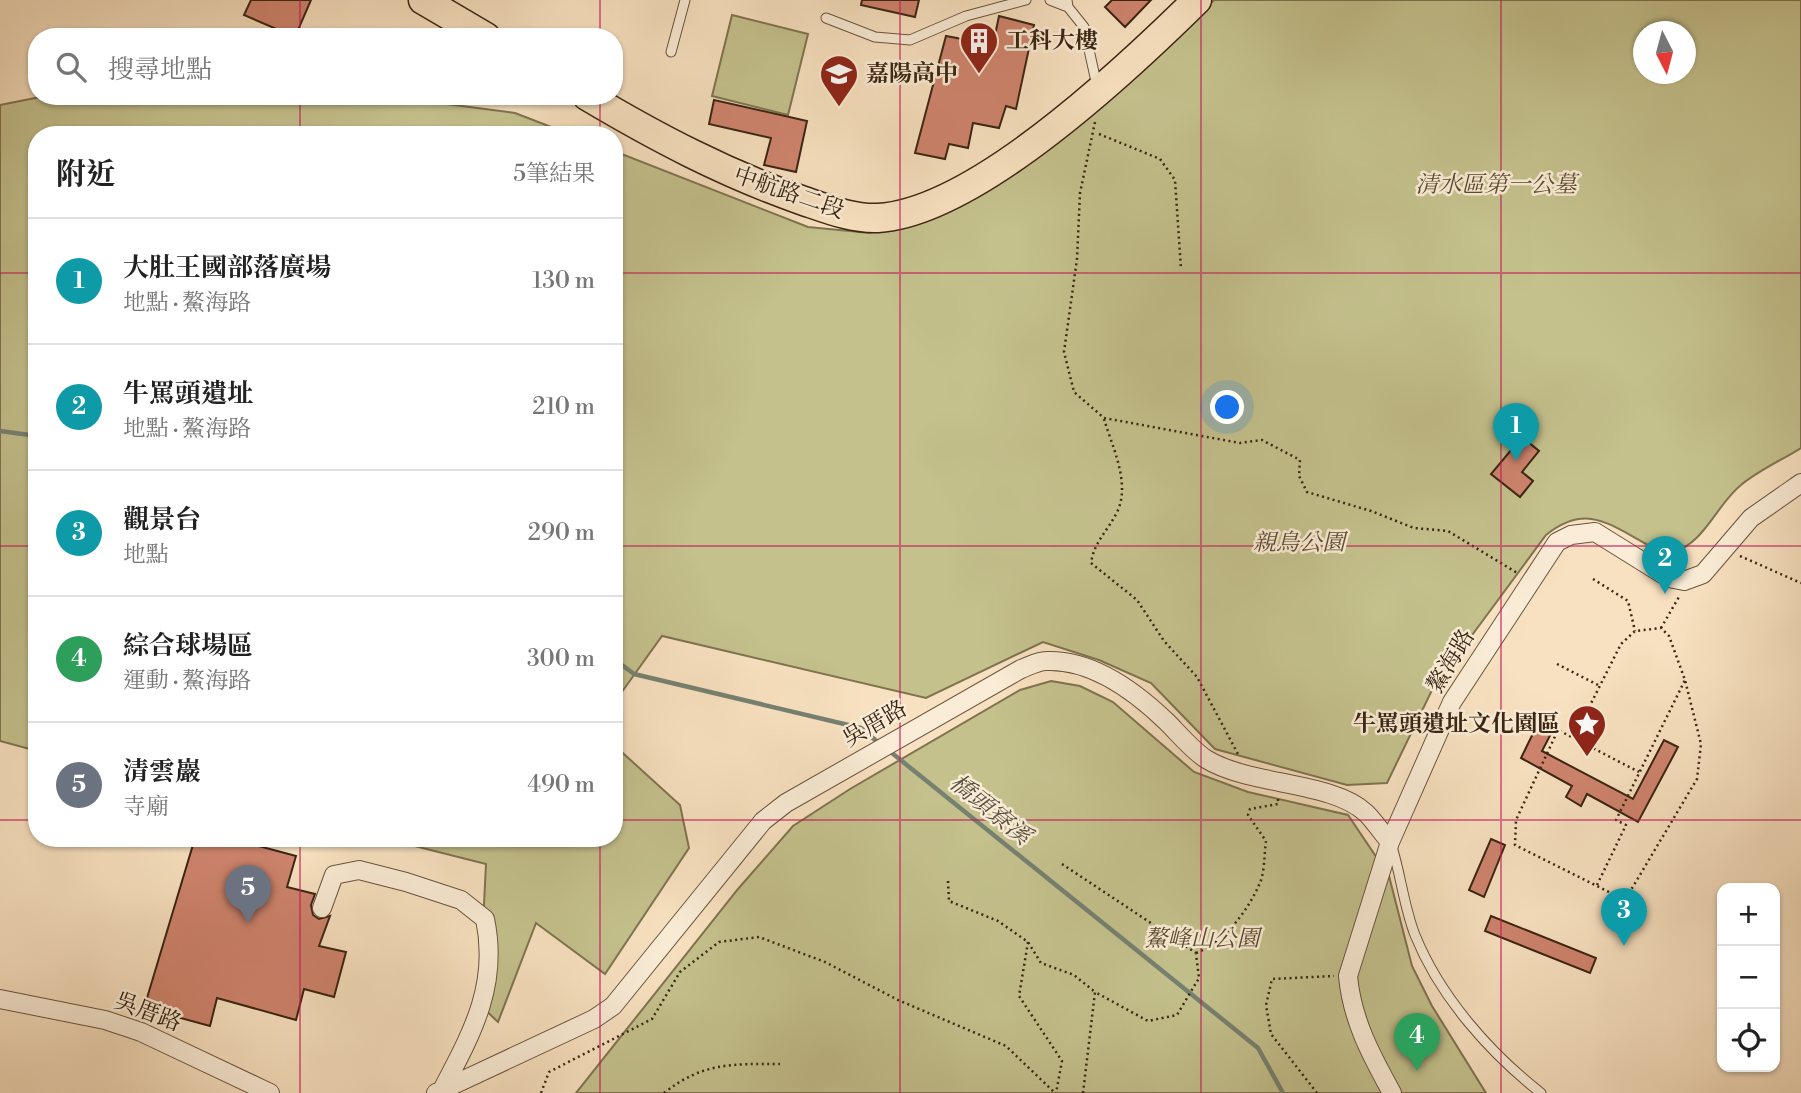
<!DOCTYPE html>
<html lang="zh-TW">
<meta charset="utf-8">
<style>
:root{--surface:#fff;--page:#f6f6f6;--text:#222;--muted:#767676;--line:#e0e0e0;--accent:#0b8043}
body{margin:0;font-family:"Libre Bodoni","Noto Serif TC",serif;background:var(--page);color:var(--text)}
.controls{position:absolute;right:21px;bottom:21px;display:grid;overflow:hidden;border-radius:14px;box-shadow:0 2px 5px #0004}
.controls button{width:63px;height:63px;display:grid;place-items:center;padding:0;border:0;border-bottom:2px solid var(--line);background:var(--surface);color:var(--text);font:35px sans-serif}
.compass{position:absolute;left:1633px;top:21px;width:63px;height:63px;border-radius:50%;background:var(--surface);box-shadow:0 2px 5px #0004;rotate:174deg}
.you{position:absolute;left:1228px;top:408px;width:24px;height:24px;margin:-18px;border:5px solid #fff;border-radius:50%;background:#1a73e8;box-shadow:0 0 0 10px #1a73e833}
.badge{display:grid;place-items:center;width:46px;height:46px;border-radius:50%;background:var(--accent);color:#fff;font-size:23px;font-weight:700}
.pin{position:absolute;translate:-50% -58px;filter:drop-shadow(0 2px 4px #0008)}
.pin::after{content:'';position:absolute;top:37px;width:24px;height:21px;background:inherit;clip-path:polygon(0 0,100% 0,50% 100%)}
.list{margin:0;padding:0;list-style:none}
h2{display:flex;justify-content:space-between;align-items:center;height:91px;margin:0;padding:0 28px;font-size:30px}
h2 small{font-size:23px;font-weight:400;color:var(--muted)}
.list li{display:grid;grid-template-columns:46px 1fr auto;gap:21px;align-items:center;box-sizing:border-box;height:126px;padding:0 28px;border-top:2px solid var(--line)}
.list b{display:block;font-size:26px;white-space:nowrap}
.list p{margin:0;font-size:23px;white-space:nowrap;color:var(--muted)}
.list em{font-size:23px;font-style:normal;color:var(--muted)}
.icon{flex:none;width:38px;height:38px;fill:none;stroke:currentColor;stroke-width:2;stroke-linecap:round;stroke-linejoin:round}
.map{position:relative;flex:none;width:1801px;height:1093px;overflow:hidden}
.search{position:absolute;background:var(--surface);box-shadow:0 2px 5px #0004;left:28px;top:28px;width:595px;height:77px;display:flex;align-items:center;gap:18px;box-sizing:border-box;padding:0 24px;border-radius:28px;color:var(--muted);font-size:26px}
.panel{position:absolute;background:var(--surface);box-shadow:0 2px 5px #0004;left:28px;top:126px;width:595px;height:721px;border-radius:28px}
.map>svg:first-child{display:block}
</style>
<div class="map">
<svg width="1801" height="1093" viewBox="0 0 1801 1093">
<rect width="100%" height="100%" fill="#f8e1c0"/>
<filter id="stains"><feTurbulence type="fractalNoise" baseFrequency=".00286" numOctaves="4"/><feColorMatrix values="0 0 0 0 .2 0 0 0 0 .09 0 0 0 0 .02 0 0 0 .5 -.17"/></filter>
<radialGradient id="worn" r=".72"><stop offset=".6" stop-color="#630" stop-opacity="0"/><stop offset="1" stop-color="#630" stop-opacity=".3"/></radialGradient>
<path fill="#c4c18d" stroke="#7f7350" stroke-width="2" fill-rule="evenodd" d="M1214 0H1801V448C1782 460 1759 470 1741 485 1717 504 1704 544 1673 552 1664 554 1655 549 1648 545 1609 524 1586 503 1546 535L1433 688 1387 783 1347 785 1215 749 1151 683 1099 660 1043 642 926 698 662 636 614 703V151L808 227 870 233 926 216 1145 64ZM1644 32H1686V74H1644Z
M732 15 808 34 788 115 712 96Z
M45 96H385L515 113 572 135H37V751L0 741V105Z
M1051 681 1080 686 1113 702 1194 772 1248 792 1348 815 1389 876 1412 966 1432 1006 1486 1093H576L738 889 793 826 850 789 1020 690Z
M614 745 680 805 689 848 605 974 536 923 498 1022 479 1004 486 864 383 838H614Z"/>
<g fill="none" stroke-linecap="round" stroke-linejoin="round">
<path stroke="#768170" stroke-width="4.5" d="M0 431 37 436
M614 659 634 674 861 728 880 744
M887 749 1258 1048 1283 1093"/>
</g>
<path fill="#cf846e" stroke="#3a2513" stroke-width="2" d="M251 0H311L295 37 244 15Z
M862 0H919L915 17 861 5Z
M1112 0H1151L1125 27 1105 7Z
M999 16 1034 25 1016 109 1006 106 999 128 973 123 968 148 949 144 945 159 915 153 946 36 993 45Z
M714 100 807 121 796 172 764 165 771 138 709 124Z
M1522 437 1539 451 1522 472 1533 481 1520 497 1491 474Z
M1542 715 1557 722 1542 751 1633 799 1664 740 1678 747 1638 822 1587 794 1581 806 1566 797 1572 786 1521 758Z
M195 838H229L296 856 287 887 315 894 311 905 313 915 319 919 330 916 319 946 346 952 334 997 304 989 296 1020 217 998 210 1026 144 1008Z
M1491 839 1505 845 1484 897 1469 890Z
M1491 916 1596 958 1590 973 1485 931Z"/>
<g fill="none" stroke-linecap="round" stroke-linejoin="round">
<defs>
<path id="lane" d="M1050 0 1068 7
M1067 0 1068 7 1084 27 1097 86
M826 18 875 37 910 40 966 16 1026 0
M671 52 685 0
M1392 847C1401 876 1404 907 1415 935 1440 997 1490 1053 1541 1093"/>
<path id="street" d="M322 908 334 875 359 870 406 882 461 900 485 919C499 985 472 1033 442 1090
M0 999 105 1020 141 1032 270 1093
M436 1093 594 1019 613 1006 763 821 786 803 1021 669C1029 666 1038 661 1046 661 1092 659 1137 693 1167 722 1179 734 1192 750 1206 759 1250 786 1332 781 1366 813 1375 822 1382 833 1390 842
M1392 1093C1371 1055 1352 1020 1348 976L1390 842 1452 702 1557 542 1571 535 1595 532 1669 578 1684 581 1703 574 1751 518 1801 483"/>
<path id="primary" d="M423 0 486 37
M587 96C656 137 724 173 801 200 825 208 851 219 878 218 976 212 1128 68 1197 0"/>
</defs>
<use href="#lane" stroke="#6a543e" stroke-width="11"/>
<use href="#street" stroke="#6a543e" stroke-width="20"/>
<use href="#primary" stroke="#3a2513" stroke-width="31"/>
<path stroke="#3a2513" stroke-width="2.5" stroke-dasharray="2 3.5" stroke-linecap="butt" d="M1095 122 1080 193 1077 259 1064 352 1074 392 1104 418 1240 443 1262 440 1300 460 1299 476 1307 492 1371 511 1414 528 1448 531 1519 574
M1099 134 1160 159 1175 180 1181 269
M1104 419C1112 446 1130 482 1118 510 1109 530 1094 541 1091 563L1137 600 1164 641 1197 677 1239 756
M1740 556 1801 583
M1593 579 1628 601 1635 631
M1661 628 1679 597
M1557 664 1600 686
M1574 737 1621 644 1635 631 1661 628 1669 636 1685 680 1701 744 1697 779 1625 900 1515 845 1516 820 1558 730 1639 772
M1062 864 1196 953
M948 881 949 901 998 921 1028 942 1041 963 1074 975 1095 992
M1597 885 1626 825 1616 820 1685 680
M1028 942 1019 996 1062 1061 1056 1093
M1196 953C1224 942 1247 912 1259 885 1265 873 1264 855 1266 841L1248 815 1250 809 1278 804V797
M541 1093 549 1072 652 1019 680 972 719 942 759 937 825 962 898 1000 1006 1046 1055 1093
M664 1093C703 1062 733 1064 780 1064
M1083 1093 1095 992 1148 1021 1177 1015 1199 978 1196 954
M1317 1093 1271 1034 1266 1005 1272 979 1334 976"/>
<use href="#lane" stroke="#faecd6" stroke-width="9"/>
<use href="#street" stroke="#faecd6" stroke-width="18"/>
<use href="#primary" stroke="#f8e1c0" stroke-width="28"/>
</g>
<path fill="none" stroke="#c2185b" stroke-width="2" stroke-opacity="0.55" d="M300 0V37M600 0V37M900 0V1093M1201 0V1093M1501 0V1093M300 96V135M600 96V135M0 273H37M614 273H1801M0 546H37M614 546H1801M0 820H37M614 820H1801M300 838V1093M600 838V1093"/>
<defs>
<symbol id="building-pin" viewBox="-11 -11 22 30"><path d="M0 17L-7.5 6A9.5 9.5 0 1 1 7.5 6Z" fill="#8f2418" stroke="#faecd6"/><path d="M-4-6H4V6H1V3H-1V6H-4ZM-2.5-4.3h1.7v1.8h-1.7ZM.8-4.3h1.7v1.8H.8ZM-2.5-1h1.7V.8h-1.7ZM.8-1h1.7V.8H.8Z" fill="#fff"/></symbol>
<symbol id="school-pin" viewBox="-11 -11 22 30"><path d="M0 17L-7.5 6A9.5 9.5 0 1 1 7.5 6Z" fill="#8f2418" stroke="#faecd6"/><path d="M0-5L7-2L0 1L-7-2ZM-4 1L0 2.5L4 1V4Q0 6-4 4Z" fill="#fff"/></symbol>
<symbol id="sight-pin" viewBox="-11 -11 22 30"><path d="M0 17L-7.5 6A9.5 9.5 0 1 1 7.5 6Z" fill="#8f2418" stroke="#faecd6"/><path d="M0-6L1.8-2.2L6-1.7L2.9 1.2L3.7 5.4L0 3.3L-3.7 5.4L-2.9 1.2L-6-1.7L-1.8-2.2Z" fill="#fff"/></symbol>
</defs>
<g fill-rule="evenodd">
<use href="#building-pin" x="957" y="19" width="44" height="60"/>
<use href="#school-pin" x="817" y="52" width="44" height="60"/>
<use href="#sight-pin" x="1565" y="702" width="44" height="60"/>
</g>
<g text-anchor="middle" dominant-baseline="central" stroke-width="5" stroke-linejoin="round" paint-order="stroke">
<g font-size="23" font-weight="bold" fill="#3a2513" stroke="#faecd6" text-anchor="start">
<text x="1006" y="41">工科大樓</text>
<text x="866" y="74">嘉陽高中</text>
<text x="1560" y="724" text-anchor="end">牛罵頭遺址文化園區</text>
</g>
<g font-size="23" font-style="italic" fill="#5c4c32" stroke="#faecd6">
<text x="1496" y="185">清水區第一公墓</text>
<text x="1299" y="543">親鳥公園</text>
<text x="1202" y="939">鰲峰山公園</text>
</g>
<g font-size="23" fill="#3a2513" stroke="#faecd6">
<text transform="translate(789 193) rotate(19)">中航路二段</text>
<text transform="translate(1451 661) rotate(-59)">鰲海路</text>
<text transform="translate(875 724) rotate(-30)">吳厝路</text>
<text transform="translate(148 1012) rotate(21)">吳厝路</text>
</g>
<g font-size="24" font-style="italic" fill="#585342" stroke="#faecd6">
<text transform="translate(990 810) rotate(39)">橋頭寮溪</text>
</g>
</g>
<rect width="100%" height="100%" filter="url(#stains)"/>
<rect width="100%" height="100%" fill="url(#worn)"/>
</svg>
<div class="controls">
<button>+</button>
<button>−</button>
<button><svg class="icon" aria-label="locate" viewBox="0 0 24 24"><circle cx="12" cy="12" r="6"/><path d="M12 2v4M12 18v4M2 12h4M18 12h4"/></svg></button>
</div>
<svg class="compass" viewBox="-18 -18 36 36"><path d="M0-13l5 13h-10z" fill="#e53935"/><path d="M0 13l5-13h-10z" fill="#767676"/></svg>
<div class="you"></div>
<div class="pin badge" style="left:1516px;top:461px;background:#0f9aa8">1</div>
<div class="pin badge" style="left:1665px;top:594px;background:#0f9aa8">2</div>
<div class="pin badge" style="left:1624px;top:946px;background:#0f9aa8">3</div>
<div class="pin badge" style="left:1417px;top:1071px;background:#2e9e5b">4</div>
<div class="pin badge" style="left:248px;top:923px;background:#6b7280">5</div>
<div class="search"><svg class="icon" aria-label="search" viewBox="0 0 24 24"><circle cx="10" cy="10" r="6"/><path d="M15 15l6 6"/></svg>搜尋地點</div>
<section class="panel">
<h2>附近<small>5筆結果</small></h2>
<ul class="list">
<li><span class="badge" style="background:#0f9aa8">1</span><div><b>大肚王國部落廣場</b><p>地點 · 鰲海路</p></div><em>130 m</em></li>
<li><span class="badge" style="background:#0f9aa8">2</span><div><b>牛罵頭遺址</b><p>地點 · 鰲海路</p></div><em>210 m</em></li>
<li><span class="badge" style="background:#0f9aa8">3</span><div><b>觀景台</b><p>地點</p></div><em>290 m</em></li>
<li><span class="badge" style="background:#2e9e5b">4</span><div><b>綜合球場區</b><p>運動 · 鰲海路</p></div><em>300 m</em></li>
<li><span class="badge" style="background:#6b7280">5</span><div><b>清雲巖</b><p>寺廟</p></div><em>490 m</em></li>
</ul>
</section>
</div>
